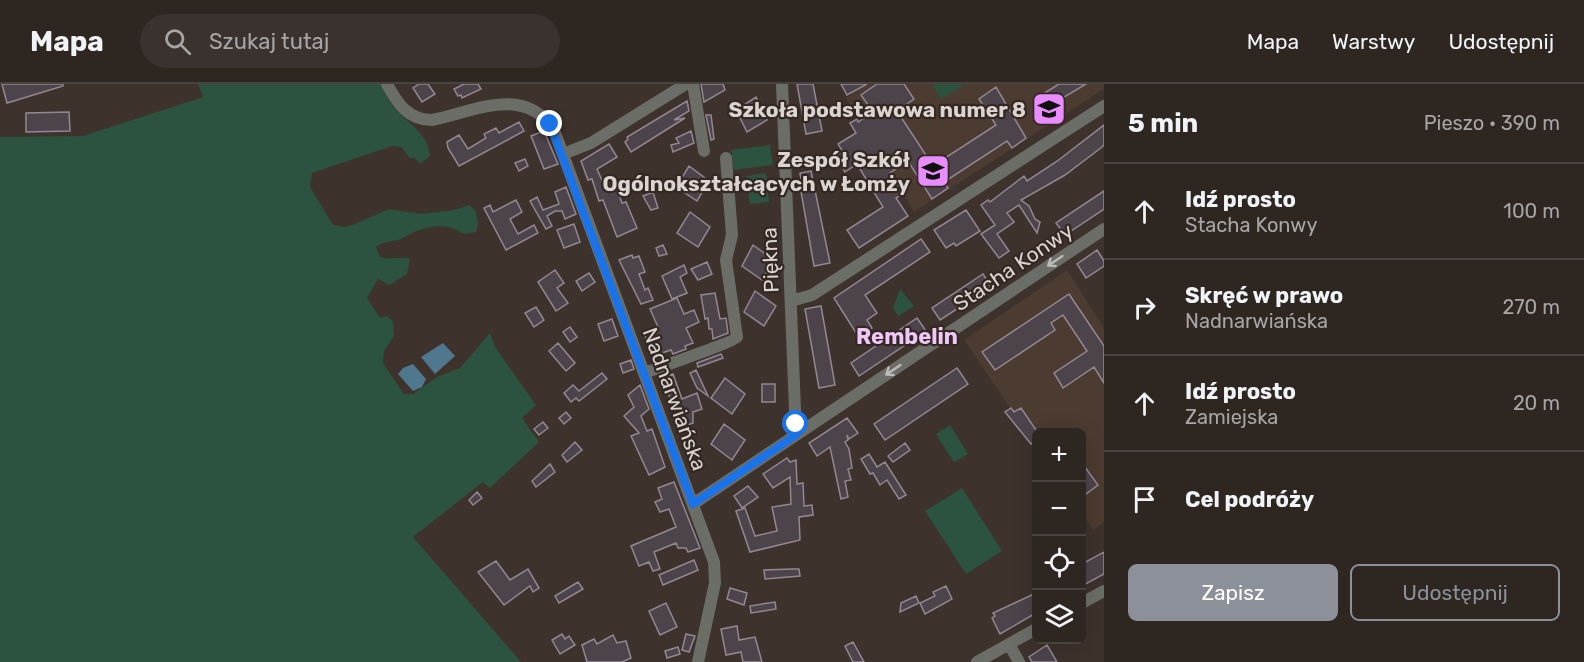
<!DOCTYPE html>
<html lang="pl">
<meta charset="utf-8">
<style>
:root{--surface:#2e2621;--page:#3a322e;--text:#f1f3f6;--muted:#a7a5a5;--line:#49433f;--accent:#8c9099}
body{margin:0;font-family:Rubik,sans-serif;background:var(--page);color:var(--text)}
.controls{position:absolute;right:18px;bottom:18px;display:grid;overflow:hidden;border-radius:9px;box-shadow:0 6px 24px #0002}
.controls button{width:54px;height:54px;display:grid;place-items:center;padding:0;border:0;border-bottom:2px solid var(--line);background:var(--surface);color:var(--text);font:30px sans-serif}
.stop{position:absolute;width:18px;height:18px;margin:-14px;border:4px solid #1a73e8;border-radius:50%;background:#fff}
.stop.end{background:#1a73e8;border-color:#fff;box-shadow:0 2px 6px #0008}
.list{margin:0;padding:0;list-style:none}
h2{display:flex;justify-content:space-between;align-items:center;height:78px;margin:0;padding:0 24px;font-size:26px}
h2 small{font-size:20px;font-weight:400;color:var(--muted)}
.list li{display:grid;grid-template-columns:39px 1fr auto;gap:18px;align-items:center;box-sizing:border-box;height:96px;padding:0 24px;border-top:2px solid var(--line)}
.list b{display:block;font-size:22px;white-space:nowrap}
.list p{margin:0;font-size:20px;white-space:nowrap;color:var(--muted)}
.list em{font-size:20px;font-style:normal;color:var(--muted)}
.actions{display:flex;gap:12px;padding:18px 24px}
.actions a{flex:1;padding:14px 0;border:2px solid var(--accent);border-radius:9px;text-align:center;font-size:21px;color:var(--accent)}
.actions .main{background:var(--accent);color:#fff}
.icon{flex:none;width:33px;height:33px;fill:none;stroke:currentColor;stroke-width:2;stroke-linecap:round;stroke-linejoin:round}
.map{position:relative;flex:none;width:1104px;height:578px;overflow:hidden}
header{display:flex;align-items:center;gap:36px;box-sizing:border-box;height:84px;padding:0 30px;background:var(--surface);border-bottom:2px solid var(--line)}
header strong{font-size:28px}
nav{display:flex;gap:33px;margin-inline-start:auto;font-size:21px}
.search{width:420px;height:54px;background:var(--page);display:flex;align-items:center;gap:15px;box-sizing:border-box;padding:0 21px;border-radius:33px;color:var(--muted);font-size:22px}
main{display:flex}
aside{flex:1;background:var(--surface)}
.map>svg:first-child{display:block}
</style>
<header>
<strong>Mapa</strong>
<div class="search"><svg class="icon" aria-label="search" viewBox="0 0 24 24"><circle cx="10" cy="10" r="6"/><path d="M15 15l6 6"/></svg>Szukaj tutaj</div>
<nav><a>Mapa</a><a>Warstwy</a><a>Udostępnij</a></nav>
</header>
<main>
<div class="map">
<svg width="1104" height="578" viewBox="0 0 1104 578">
<rect width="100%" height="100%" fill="#3d322c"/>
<path fill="#4b3b31" d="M868 0H1104V5L914 128 846 14Z
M1067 186 1104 244V438L1093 446 1082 429V348H1036V362L964 256Z"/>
<path fill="#2b5340" d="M198 0H381C386 10 390 20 398 28 411 41 429 52 430 72L420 80 415 74H410L401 63 392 62 312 89 310 103 333 141 344 143 355 140 389 125 421 130 454 126 469 121 476 127 478 141 476 148 464 150C450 141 436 140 419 146 412 148 405 154 398 156 388 158 384 157 376 163L380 173C391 176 399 172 410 175L407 190 389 201 378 195 367 214 380 234 387 232 393 237 394 252 384 267 383 279 404 310H413L437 293 460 284 490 249 495 263 536 321 522 334 539 358 490 404 483 398 413 453 521 578H0V53L83 52 203 13Z
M932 0H965L941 15Z
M770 61 773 81 734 86 731 66Z
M766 89 769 118 750 120 746 92Z
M900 205 914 222 898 232 893 224Z
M950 341 968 370 954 378 936 350Z
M962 404 1002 467 966 490 925 427Z"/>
<path fill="#4f778d" d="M443 259 455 272 435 290 421 273Z
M413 280 426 295 422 303 413 307 398 290 403 284Z"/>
<path fill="#4d434b" stroke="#938891" stroke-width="1.5" d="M2 0H63V2L7 19Z
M419 0H428L435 10 422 18 413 4Z
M464 0H478L481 5 462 14 461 11 458 12 454 5Z
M701 0H723L725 6 704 18Z
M797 0H813L822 47 806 50Z
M841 0H867L847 11Z
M877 0H904L914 15 897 27 931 79 937 75 939 78 996 41 979 15 996 3 1026 54 1012 64 1007 57 944 98 948 104 932 115 908 77 890 89 903 110 896 114 908 132 859 164 847 146 883 123 857 80 845 88 835 72 843 68 838 60 856 49 850 39 857 35 858 38 873 28 861 11Z
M1059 0H1086L1051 21 1043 10Z
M756 13 767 36 747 48 736 26Z
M687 17 689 27 674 36 685 34 631 68 625 58 628 55 627 53Z
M69 28 70 47 26 48V29Z
M706 31H711L714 55 711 56Z
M519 38 524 47 459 82 448 64 447 58 459 51 468 65 486 54 484 50 496 44 499 49Z
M1104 41V61L1102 63 1065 91 1021 116 1029 122 1035 135 1040 138 1037 149 1019 121 1007 129 1014 138 997 150 1009 167 999 174 981 150 995 141 981 121 988 116 990 118 1024 92 1027 97 1056 78Z
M544 47 558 80 544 85 531 52Z
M691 47 694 59 673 68 671 61 679 59 676 54Z
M609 60 617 73 597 85 605 103 615 100 622 119 626 118 637 144 617 153 603 116 599 117 592 95 588 96 581 77Z
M525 75 528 82 519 87 515 79Z
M689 82 709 97 697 117 676 103Z
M811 87 830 179 814 182 800 102 802 101 800 89Z
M566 103 576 130 565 135 562 127H555L547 132 552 142 546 145 530 117 537 113 543 126 559 120 555 108Z
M1104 107V125L1065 151 1056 139Z
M653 108 658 124 651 126 643 112Z
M516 116 522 128 510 135 518 150 534 141 538 149 506 166 484 124 490 121 493 128Z
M966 126 980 147 956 162 954 159 946 164 934 146Z
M690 128 710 143 698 163 677 149Z
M574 140 580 158 564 164 557 146Z
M921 155 930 168 865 211 877 229 867 236 872 244 858 252 834 214Z
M663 161 667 170 659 172 656 164Z
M753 161 774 176 762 196 742 182Z
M1097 166 1104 177V182L1086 194 1077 180Z
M632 171 633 174 639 172 645 188 639 190 645 206 648 204 653 216 641 220 619 176Z
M707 178 712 190 698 196 691 185Z
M684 181 687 189 680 193 687 209 672 215 662 192Z
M555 186 564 199 557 204 568 219 556 227 538 198Z
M589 189 595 198 582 207 576 197Z
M983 190 991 203 940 236 932 224Z
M755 207 776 222 764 242 744 228Z
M715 209 720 235 726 234 728 249 713 255 712 245H709L708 234 705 235 701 211Z
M1069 210 1104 262V299L1094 283 1063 304 1054 289 1087 267 1063 231 1051 239 1055 246 995 286 982 268Z
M677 214 684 230 694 226 699 238 686 244 693 259 685 262 686 265 673 270 671 266 653 272 644 249 658 243 650 225Z
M821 222 835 301 819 304 805 225Z
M536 223 544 236 534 243 525 229Z
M917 234 926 247 859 292 851 279Z
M612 235 618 252 604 257 598 240Z
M570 243 577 253 570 258 563 248Z
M558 259 575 279 566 287 549 267Z
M721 270 723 274 698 283 697 279Z
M631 276 634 285 623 289 620 280Z
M957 284 968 300 885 356 874 340Z
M696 286 708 312 697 304 690 289Z
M602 289 607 295 579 317 576 314 571 318 564 309 573 301 579 307Z
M673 290 682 315 697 309 702 325 693 328V339L682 343 662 294Z
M725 294 745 310 732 330 711 314Z
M762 300H775V318H762Z
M640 301 649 325 641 332 647 347 652 345 665 383 649 391 631 352 639 349 624 332 634 323 628 311Z
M1011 324 1014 328 1021 324 1036 346V357L1031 360 1005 328Z
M566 328 571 334 564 340 559 334Z
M847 334 858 349 849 355 847 351 848 356 845 358 849 365 852 384 848 385 851 396 845 397 848 413 841 415 830 363 817 372 809 359Z
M543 338 548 344 539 351 534 345Z
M724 340 745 356 732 376 711 360Z
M575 358 582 366 567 378 562 371Z
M905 359 910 366 893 378 888 372Z
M869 370 877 383 885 378 906 411 899 415 887 396 880 401 873 389 870 390 861 375Z
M787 374 790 378 796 376 797 400 803 399 804 422 812 421 813 431 799 433 800 456 750 468 736 427 745 424 755 452 777 447 772 423 791 420 790 393 773 404 763 390Z
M1082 379 1098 401 1082 413Z
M550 380 555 388 536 403 532 397Z
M674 398 700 464 688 468 686 464H678L676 459 654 468 660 485 653 487 649 478 639 482 631 462 676 443 669 425 660 428 655 418 662 415 658 404Z
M748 402 758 413 742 424 734 412Z
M477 408 482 414 473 421 469 416Z
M1104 468V490L1082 502V480Z
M694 476 698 486 663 501 659 491Z
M496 477 510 496 528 485 539 504 533 508 530 502 504 521 478 488Z
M792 485H799L800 492 765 495 764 486Z
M578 498 583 505 559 519 555 512Z
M946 502 952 515 925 530 920 519 935 512 933 508Z
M730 504 747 509 744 521 727 515Z
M1036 509V529L1000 550 992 534 995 532 993 529Z
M916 512 919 519 900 528 901 519Z
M775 518 776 525 751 529 750 522Z
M666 519 677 543 660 551 649 527Z
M737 542 739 556 755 553 762 578H743L741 568 726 571 721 545Z
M562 550 565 555 569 552 575 561 560 570 552 556Z
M686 550 695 552 689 568 682 566Z
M613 551 617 559 626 557 631 574 622 578H587L582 561 594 555 597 560Z
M853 558 864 578H853L845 562Z
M1047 561 1057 578H1032L1029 573Z
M678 563 680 570 667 574 665 567Z"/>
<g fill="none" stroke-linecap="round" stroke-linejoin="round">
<path stroke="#6b6d67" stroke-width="12" d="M387 0C397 19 408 36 432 36 474 28 523 0 554 46L714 478 715 499 698 578
M693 0 704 67
M782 0 796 351
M563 70 591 59 686 0
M791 217 812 211 1104 22
M645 289C657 284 734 258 737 253L726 176 732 151 726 74
M693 420 1104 145
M1082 519 1104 507
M1009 560 1019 578
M977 578 1036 545"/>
</g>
<defs><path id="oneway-shaft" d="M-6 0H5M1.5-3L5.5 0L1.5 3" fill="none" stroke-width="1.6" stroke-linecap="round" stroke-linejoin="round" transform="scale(1.5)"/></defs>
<g stroke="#bfbab6">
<use href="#oneway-shaft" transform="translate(1055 177) rotate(146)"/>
<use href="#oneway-shaft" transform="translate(893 286) rotate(146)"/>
</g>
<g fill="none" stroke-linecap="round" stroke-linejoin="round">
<path stroke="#1a73e8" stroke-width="8" d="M550 40 693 420 796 351V340"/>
</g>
<defs>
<symbol id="school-square" viewBox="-11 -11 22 22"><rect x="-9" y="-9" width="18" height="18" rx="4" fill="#e98dfe" stroke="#332822"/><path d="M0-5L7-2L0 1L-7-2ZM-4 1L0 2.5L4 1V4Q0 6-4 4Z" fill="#111"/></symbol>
</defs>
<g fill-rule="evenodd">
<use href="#school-square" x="1030" y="6" width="38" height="38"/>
<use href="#school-square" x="914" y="68" width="38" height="38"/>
</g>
<g text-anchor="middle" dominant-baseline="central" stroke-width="4.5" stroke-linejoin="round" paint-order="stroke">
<g font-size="21" font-weight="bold" fill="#dbd4d0" stroke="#332822" text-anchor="end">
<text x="1026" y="25">Szkoła podstawowa numer 8</text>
<text x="910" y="75">Zespół Szkół<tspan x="910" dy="24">Ogólnokształcących w Łomży</tspan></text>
</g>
<g font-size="21" fill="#dbd4d0" stroke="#332822">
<text transform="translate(770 176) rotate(-92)">Piękna</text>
<text transform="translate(1013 183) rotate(-34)">Stacha Konwy</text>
<text transform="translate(675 315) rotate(70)">Nadnarwiańska</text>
</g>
<g font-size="22" font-weight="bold" fill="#f0c7f9" stroke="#332822">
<text x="907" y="252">Rembelin</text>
</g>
</g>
</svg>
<div class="controls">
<button>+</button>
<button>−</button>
<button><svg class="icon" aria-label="locate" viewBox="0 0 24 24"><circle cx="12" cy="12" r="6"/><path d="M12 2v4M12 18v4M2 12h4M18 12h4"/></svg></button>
<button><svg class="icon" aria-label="layers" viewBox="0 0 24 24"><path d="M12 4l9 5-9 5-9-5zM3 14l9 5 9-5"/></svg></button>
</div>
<div class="stop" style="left:796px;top:340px"></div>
<div class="stop end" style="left:550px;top:40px"></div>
</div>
<aside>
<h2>5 min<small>Pieszo · 390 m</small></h2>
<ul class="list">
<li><svg class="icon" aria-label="ahead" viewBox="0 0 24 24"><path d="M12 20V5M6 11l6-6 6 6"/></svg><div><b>Idź prosto</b><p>Stacha Konwy</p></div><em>100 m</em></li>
<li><svg class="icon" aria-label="right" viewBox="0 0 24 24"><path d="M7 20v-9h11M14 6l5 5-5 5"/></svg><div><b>Skręć w prawo</b><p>Nadnarwiańska</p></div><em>270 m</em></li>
<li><svg class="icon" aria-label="ahead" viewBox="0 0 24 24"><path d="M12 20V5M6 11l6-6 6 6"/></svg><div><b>Idź prosto</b><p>Zamiejska</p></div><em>20 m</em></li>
<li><svg class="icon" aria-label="arrive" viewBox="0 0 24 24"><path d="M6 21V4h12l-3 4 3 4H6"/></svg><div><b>Cel podróży</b></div></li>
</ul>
<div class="actions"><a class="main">Zapisz</a><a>Udostępnij</a></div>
</aside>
</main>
